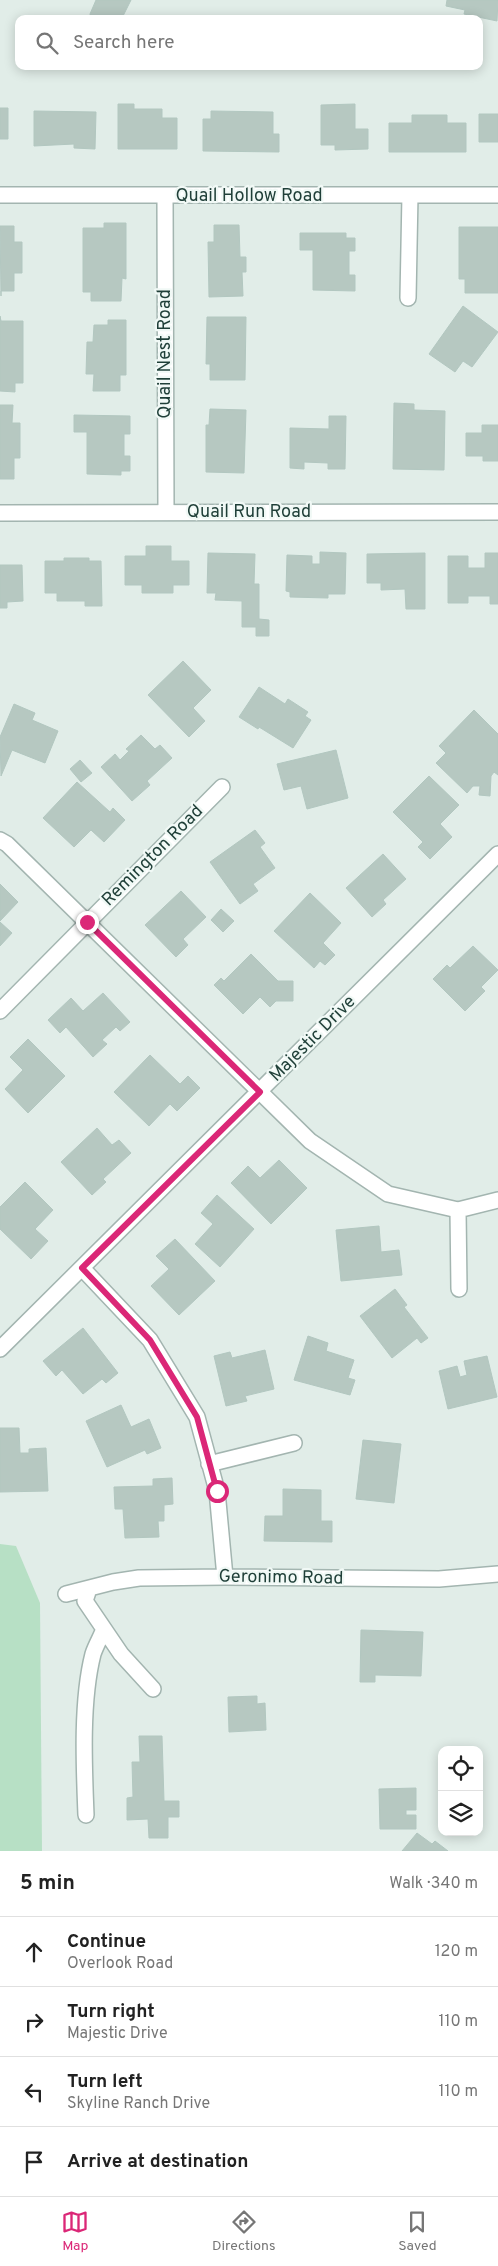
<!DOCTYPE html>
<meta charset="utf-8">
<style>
:root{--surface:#fff;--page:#f6f6f6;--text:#222;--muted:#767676;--line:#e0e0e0;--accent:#db2777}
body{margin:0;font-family:Overpass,sans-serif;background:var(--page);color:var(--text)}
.controls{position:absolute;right:15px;bottom:15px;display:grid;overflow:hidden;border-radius:10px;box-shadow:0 2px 12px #0003}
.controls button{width:45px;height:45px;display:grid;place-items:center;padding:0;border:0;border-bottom:1px solid var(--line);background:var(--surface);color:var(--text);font:25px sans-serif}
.stop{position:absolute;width:15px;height:15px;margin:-11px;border:4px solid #db2777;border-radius:50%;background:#fff}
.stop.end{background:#db2777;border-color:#fff;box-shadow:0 1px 5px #0008}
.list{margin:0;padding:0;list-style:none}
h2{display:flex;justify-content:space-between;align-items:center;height:65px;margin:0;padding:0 20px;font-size:21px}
h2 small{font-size:16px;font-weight:400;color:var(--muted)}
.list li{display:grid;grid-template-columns:32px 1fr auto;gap:15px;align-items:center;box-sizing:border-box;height:70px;padding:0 20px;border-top:1px solid var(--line)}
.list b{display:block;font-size:19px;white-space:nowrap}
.list p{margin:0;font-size:16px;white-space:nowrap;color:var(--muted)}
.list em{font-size:16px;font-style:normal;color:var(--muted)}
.icon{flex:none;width:28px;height:28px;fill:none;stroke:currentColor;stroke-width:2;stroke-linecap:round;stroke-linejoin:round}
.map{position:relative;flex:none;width:498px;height:1851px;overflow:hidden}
.search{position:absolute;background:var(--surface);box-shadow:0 2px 12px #0003;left:15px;right:15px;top:15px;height:55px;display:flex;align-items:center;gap:12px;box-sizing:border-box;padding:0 18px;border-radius:10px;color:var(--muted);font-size:19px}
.sheet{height:345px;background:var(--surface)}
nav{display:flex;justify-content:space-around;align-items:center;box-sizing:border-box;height:70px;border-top:1px solid var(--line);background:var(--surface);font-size:14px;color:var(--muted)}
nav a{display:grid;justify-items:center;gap:2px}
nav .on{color:var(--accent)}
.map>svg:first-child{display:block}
</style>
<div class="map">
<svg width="498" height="1851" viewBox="0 0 498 1851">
<rect width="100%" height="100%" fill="#e1ede8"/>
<path fill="#b7e0c5" d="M0 1544 16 1546 40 1603 42 1851H0Z"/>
<path fill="#b6c8c1" stroke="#b2c7c0" d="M96 0H131L123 16 124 19H91L90 14Z
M447 0H498L497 21 464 14 465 10 446 6Z
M118 104H134V109H162V118H177V149H118Z
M355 104V129H368V149L335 150V145H321V105Z
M0 108H8V139H0Z
M34 111 96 112 95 149 74 148V144L34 146Z
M211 111 273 112V134H279V152L203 151V119H211Z
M479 114H498V142H479Z
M412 115H447V123H466V152H389V123H412Z
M104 223H126V279L122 278 121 301H91V292H83V228H104Z
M214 225H239L240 257H246V272H242L243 296 209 297 208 242H214Z
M0 226H14V242H22V273H14V291H1V296Z
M459 227H498V293H465V279H459Z
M300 233H346V238H355V251H349V275H355V291L313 290V250H300Z
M463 306 498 332 472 367 463 361 455 372 429 354Z
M0 316 1 321H23V383H15V392L0 391Z
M207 317H246L245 380H210V364H206Z
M108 320H126V375H120V391H93L94 374H86L87 342H93L94 325H108Z
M394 403 414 404V410L445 411 444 470 393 469Z
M0 405H13L12 423H20V458H14V479H0Z
M210 409 246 410 244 473 206 472V425H209Z
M74 415 130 416V434H124V456H130V471H121V475L87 474V432H74Z
M329 416H346L345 469H328V463L304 462V469L290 468V428L329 429Z
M482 425H498V461H483V456H466V433H482Z
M146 546H171V561H189V585H173V593H142V585H125V556H146Z
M320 552 346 553 345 594H328V598L290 597V592L286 591 287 555 312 556V564H320Z
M208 553 255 554 254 584H259V619L269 620V636H256V627H242V601L215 600 216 593H207Z
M425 553V609H406L405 589 381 590V583H367V554Z
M485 553H498V604H490V596H468V603H448V556H468V568H485Z
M64 558H89V561H101L102 606H85V601H57V593H45V561H64Z
M0 565H22L23 601 7 602V608H0Z
M183 661 211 690 193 708 205 721 189 737 148 695Z
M259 687 285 704 288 699 308 712 305 716 311 720 293 748 259 727 258 729 239 717Z
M14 704 35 713 32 720 58 731 45 763 12 750 1 776 0 737Z
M474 710 498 734V775L494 772 491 776 490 796 479 795 480 786H473L467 793 436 763 446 753 439 746Z
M141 735 155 749 160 745 172 758 147 781 150 785 132 801 101 767 115 754 120 760 129 751 126 749Z
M336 750 348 798 307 809 301 786 284 790 277 764Z
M80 760 92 773 81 782 70 769Z
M429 776 459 805 440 824 452 837 430 859 418 847 423 842 393 812Z
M77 782 110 812 113 808 125 820 104 842 91 830 74 847 43 818Z
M255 830 265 843 260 847 275 868 253 884 258 891 240 904 210 862Z
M383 854 406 879 383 900 386 904 372 917 346 888Z
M0 884 18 902 0 921Z
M181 891 206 917 183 939 188 945 176 957 145 925Z
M310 893 341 923 323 943 335 955 325 965 320 961 314 968 274 931Z
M221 909 234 921 223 932 211 920Z
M0 922 12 933 0 946Z
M473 946 498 970 481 987 485 991 465 1011 433 979 447 965 450 968Z
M251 954 278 981H293V1001H276L270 1007 260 997 243 1014 214 985 221 978 224 981Z
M103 993 130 1022 120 1031 116 1027 102 1040 107 1044 93 1057 66 1027 60 1033 48 1020 71 998 83 1011Z
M28 1039 65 1076 28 1113 5 1089 23 1070 10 1057Z
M150 1055 180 1084 188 1076 200 1088 177 1111 170 1104 149 1126 114 1092Z
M97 1128 112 1145 119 1140 131 1153 103 1179 106 1182 92 1195 61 1162Z
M279 1160 307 1188 271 1224 231 1183 248 1166 260 1178Z
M25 1182 53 1210 35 1229 48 1241 31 1259 0 1229V1207Z
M217 1195 254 1229 220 1267 195 1244 213 1224 201 1213Z
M379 1226 381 1252 399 1250 402 1275 341 1281 336 1230Z
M175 1239 215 1281 179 1315 151 1286 169 1269 156 1256Z
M395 1289 407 1305 404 1307 428 1338 421 1343 417 1338 392 1358 360 1316Z
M83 1328 118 1373 106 1383 102 1379 83 1394 62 1370 56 1376 43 1361Z
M308 1336 328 1343 326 1351 354 1360 348 1378 355 1380 350 1395 294 1380Z
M265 1350 274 1389 245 1396 247 1401 226 1406 214 1356 230 1352 232 1358Z
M487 1356 497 1397 448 1409 439 1371 457 1366 460 1377 467 1375 464 1361Z
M121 1405 131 1427 149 1419 161 1448 147 1454 145 1450 107 1467 86 1421Z
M0 1428H19L20 1453H29V1449L46 1448 48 1491 0 1492Z
M363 1440 401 1444 394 1503 356 1499Z
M172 1478 173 1504 164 1505V1521H158L159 1537 125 1538 123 1509H115L114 1487 153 1486V1479Z
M283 1489 321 1490V1521H332V1542L264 1541 265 1516H283Z
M361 1630 423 1632 421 1676 375 1675V1682H360Z
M257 1696V1704L265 1703 266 1730 229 1732 228 1697Z
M139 1736H162L164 1801H179V1817H168V1838H149L148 1819 127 1820V1798L133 1797 132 1762H140Z
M416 1788V1810H406V1815H416V1829H380L379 1789Z
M417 1833 432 1844 435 1841 448 1851H402Z"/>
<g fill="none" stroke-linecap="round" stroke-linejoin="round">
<defs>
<path id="minor" d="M0 195H498
M165 196 166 512
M408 298 410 195
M0 513 498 512
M0 840 7 844 310 1141 388 1194 458 1210 498 1200
M0 1011 222 787
M458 1210 459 1289
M82 1268 150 1340 197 1417 217 1491 225 1577
M0 1349 498 854
M209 1464 294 1443
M89 1589 85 1601 121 1654 153 1689
M66 1594 113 1582 139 1578 225 1577 439 1579 498 1574
M86 1815C84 1766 81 1701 93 1654 96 1645 101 1637 104 1629"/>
</defs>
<use href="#minor" stroke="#a3b5b0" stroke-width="18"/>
<use href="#minor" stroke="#fff" stroke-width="15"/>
</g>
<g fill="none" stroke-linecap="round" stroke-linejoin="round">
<path stroke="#db2777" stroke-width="6" d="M87 922 260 1092 82 1268 150 1340 197 1417 217 1491"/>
</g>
<g text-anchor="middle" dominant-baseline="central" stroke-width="4.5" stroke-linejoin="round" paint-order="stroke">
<g font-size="18" fill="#1f3f38" stroke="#f1f9f6">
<text x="249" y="196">Quail Hollow Road</text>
<text transform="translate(165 354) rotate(-90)">Quail Nest Road</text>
<text x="249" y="512">Quail Run Road</text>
<text transform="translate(153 856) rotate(-45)">Remington Road</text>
<text transform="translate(313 1039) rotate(-45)">Majestic Drive</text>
<text transform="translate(281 1578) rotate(1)">Geronimo Road</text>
</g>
</g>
</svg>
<div class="controls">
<button><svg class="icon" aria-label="locate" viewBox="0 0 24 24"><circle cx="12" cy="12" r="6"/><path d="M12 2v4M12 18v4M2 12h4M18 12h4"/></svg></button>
<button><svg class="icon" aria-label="layers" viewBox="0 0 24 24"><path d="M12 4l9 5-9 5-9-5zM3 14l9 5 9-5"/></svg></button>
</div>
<div class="stop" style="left:217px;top:1491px"></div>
<div class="stop end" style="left:87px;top:922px"></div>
<div class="search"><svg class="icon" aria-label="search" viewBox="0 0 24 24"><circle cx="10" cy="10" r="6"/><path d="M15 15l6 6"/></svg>Search here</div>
</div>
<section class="sheet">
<h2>5 min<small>Walk · 340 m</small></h2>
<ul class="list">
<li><svg class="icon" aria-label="ahead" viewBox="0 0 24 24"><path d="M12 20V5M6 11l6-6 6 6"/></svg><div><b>Continue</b><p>Overlook Road</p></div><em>120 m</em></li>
<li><svg class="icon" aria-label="right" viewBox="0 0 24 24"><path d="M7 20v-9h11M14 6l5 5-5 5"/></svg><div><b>Turn right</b><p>Majestic Drive</p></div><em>110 m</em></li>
<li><svg class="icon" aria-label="left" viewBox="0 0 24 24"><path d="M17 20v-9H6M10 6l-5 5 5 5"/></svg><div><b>Turn left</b><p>Skyline Ranch Drive</p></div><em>110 m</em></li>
<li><svg class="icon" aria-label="arrive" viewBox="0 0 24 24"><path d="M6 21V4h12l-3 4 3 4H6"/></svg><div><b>Arrive at destination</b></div></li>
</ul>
</section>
<nav>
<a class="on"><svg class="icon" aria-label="map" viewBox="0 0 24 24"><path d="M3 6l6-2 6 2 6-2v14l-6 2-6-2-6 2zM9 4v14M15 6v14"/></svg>Map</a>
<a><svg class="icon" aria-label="directions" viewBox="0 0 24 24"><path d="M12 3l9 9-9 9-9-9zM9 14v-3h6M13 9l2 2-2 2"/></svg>Directions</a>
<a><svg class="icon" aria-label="saved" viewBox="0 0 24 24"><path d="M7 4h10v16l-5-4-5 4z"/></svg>Saved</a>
</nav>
